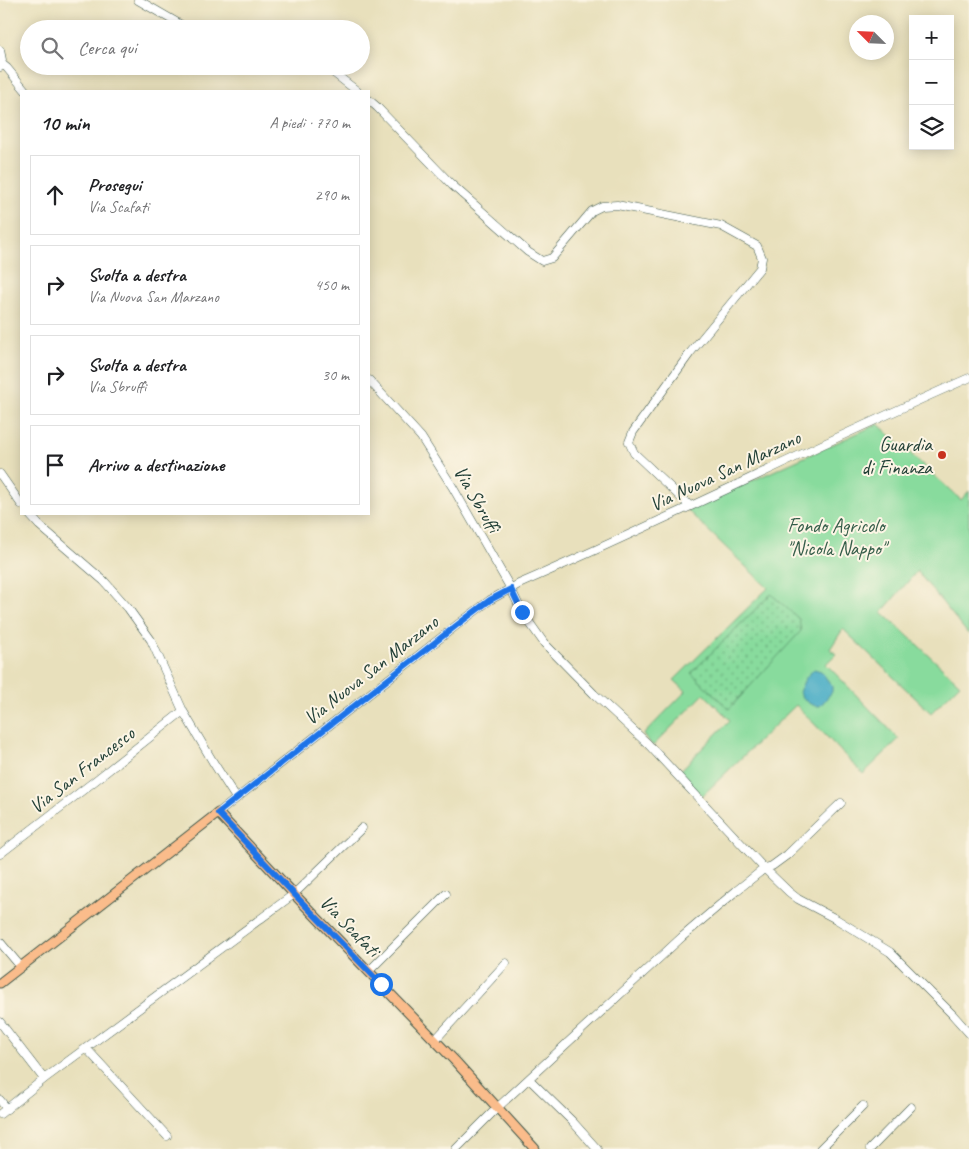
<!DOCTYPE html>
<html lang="it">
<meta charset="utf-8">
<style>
:root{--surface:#fff;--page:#f6f6f6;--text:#202124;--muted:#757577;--line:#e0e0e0}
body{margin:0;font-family:Caveat,sans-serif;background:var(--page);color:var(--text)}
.controls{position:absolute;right:15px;top:15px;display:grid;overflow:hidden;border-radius:0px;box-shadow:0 2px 12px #0003}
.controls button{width:45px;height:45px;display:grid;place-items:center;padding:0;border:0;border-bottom:1px solid var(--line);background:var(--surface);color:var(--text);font:25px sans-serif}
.compass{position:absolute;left:849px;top:15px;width:45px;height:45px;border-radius:50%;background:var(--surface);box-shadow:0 2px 12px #0003;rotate:294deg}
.stop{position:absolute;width:15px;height:15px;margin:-11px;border:4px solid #1a73e8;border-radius:50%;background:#fff}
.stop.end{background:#1a73e8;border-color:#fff;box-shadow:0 1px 5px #0008}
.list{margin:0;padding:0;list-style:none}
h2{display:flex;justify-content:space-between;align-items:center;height:65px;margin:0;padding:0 20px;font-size:21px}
h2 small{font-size:16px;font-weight:400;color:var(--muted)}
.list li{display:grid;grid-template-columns:32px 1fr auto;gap:15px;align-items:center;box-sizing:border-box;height:80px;margin:0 10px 10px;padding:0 10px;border:1px solid var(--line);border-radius:0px}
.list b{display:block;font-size:19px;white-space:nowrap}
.list p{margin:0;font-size:16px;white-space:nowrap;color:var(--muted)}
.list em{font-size:16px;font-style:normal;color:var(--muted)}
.icon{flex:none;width:28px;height:28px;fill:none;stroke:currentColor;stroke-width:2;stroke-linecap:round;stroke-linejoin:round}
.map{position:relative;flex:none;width:969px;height:1149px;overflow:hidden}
.search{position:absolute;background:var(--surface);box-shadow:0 2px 12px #0003;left:20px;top:20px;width:350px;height:55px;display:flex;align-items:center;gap:12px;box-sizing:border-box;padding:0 18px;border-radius:28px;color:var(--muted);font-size:19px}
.panel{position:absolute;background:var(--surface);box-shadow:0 2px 12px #0003;left:20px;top:90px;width:350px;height:425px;border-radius:0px}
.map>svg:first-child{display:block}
</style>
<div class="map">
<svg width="969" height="1149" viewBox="0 0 969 1149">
<defs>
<pattern id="garden-dots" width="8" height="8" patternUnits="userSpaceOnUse" patternTransform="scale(1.25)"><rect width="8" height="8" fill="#88db9d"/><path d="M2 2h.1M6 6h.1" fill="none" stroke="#6fb381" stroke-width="1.8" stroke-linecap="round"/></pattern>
</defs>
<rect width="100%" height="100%" fill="#fcf5e5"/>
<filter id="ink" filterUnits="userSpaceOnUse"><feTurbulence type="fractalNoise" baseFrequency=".02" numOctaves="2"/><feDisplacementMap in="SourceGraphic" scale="10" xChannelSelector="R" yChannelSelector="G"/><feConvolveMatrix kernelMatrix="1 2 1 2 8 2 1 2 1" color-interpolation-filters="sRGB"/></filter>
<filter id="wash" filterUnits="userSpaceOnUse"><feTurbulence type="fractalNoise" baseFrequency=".0096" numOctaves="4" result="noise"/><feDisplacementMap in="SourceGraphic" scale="20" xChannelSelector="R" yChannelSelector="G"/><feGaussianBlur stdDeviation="1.12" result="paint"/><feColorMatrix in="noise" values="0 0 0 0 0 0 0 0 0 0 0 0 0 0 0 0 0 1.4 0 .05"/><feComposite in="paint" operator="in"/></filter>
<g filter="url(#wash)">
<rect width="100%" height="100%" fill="#e8e0bc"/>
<path fill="#88db9d" stroke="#548c68" d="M878 424 961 500 969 491V635L917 571 882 612 960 684 931 713 843 629 830 649 836 654 826 664 899 739 863 774 796 705 702 796 679 772 730 720 704 694 653 746 643 735 686 691 674 680 768 588 687 510Z"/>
<path fill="url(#garden-dots)" stroke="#548c68" d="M771 594 799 619 801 631 729 709 691 673Z"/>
<path fill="#45abc5" stroke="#32747c" d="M814 669 821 671 832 686V692L820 706C810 706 804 701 799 692L805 679Z"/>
</g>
<g filter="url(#ink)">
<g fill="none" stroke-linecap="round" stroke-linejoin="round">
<defs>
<path id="minor" d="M138 0 188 29
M0 50 2 60 0 67
M2 64 7 68 26 91
M325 66 357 91
M369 100 377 107 452 185 528 252 542 261 552 258 592 211 602 206 617 205 721 226 757 246 762 258 760 268 690 353 633 432 629 442 634 453 690 506
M369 380 421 437 452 486 511 589 522 612 544 643 594 694 647 743 762 866 789 892 798 899 836 919 890 952 952 1014 969 1033
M0 474 21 504
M29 514 39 525 104 581 128 608 151 640 183 711 213 762 236 798
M218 813 457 625 490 600 519 584C671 518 818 444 969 378
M0 854 96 780 183 711
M0 942 21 967
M369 971 446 894
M0 1022 44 1079
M435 1040 506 963
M86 1048 167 1136
M529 1079 572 1121 597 1149
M0 1100 7 1109
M0 1114 44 1079 294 894 362 828
M456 1149 497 1108 682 937 736 891 765 868 772 866 787 855 841 803
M820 1149 863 1106
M870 1149 911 1107"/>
<path id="major" d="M0 983 218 813 294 894 455 1061 535 1149"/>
</defs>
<use href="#minor" stroke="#3d5548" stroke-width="9"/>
<use href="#major" stroke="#3d5548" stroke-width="11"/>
<use href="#minor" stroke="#fff" stroke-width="8"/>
<use href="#major" stroke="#fabc8b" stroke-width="9"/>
</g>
</g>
<g fill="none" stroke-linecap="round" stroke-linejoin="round" filter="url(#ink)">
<path stroke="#1a73e8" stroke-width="6" d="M381 984 294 894 218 813 457 625 490 600 511 589 522 612"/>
</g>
<circle fill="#c8321e" stroke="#fcf5e5" stroke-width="2" cx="942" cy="455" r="5"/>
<g text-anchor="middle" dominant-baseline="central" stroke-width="4" stroke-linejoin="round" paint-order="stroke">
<g font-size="20" fill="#1f3d34" stroke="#fcf5e5" text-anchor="end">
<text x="932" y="444">Guardia<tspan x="932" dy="23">di Finanza</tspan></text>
</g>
<g font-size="20" fill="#1f3d34" stroke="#fcf5e5">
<text transform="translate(725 471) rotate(-25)">Via Nuova San Marzano</text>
<text transform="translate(477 499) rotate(60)">Via Sbruffi</text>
<text transform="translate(371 670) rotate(-38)">Via Nuova San Marzano</text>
<text transform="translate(82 770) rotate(-38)">Via San Francesco</text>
<text transform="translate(350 926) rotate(46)">Via Scafati</text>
</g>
<g font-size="20" fill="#345d49" stroke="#fcf5e5">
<text x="836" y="525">Fondo Agricolo<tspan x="836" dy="23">"Nicola Nappo"</tspan></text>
</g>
</g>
</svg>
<div class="controls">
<button>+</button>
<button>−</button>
<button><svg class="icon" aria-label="layers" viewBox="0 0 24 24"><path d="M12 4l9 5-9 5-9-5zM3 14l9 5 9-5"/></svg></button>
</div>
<svg class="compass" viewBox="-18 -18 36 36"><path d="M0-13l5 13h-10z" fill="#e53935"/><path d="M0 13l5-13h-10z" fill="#757577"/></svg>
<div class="stop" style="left:381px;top:984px"></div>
<div class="stop end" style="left:522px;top:612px"></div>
<div class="search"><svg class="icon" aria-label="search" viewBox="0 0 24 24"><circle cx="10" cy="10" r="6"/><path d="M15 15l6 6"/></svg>Cerca qui</div>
<section class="panel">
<h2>10 min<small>A piedi · 770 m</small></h2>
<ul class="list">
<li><svg class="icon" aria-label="ahead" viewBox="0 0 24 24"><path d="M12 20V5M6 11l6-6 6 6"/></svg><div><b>Prosegui</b><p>Via Scafati</p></div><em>290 m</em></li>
<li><svg class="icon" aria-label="right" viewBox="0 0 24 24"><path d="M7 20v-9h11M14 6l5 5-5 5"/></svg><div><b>Svolta a destra</b><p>Via Nuova San Marzano</p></div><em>450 m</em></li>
<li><svg class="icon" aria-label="right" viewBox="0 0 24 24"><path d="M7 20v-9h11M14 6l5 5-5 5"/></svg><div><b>Svolta a destra</b><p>Via Sbruffi</p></div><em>30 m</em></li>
<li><svg class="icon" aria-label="arrive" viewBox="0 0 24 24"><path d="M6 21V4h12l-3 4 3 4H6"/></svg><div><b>Arrivo a destinazione</b></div></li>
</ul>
</section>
</div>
